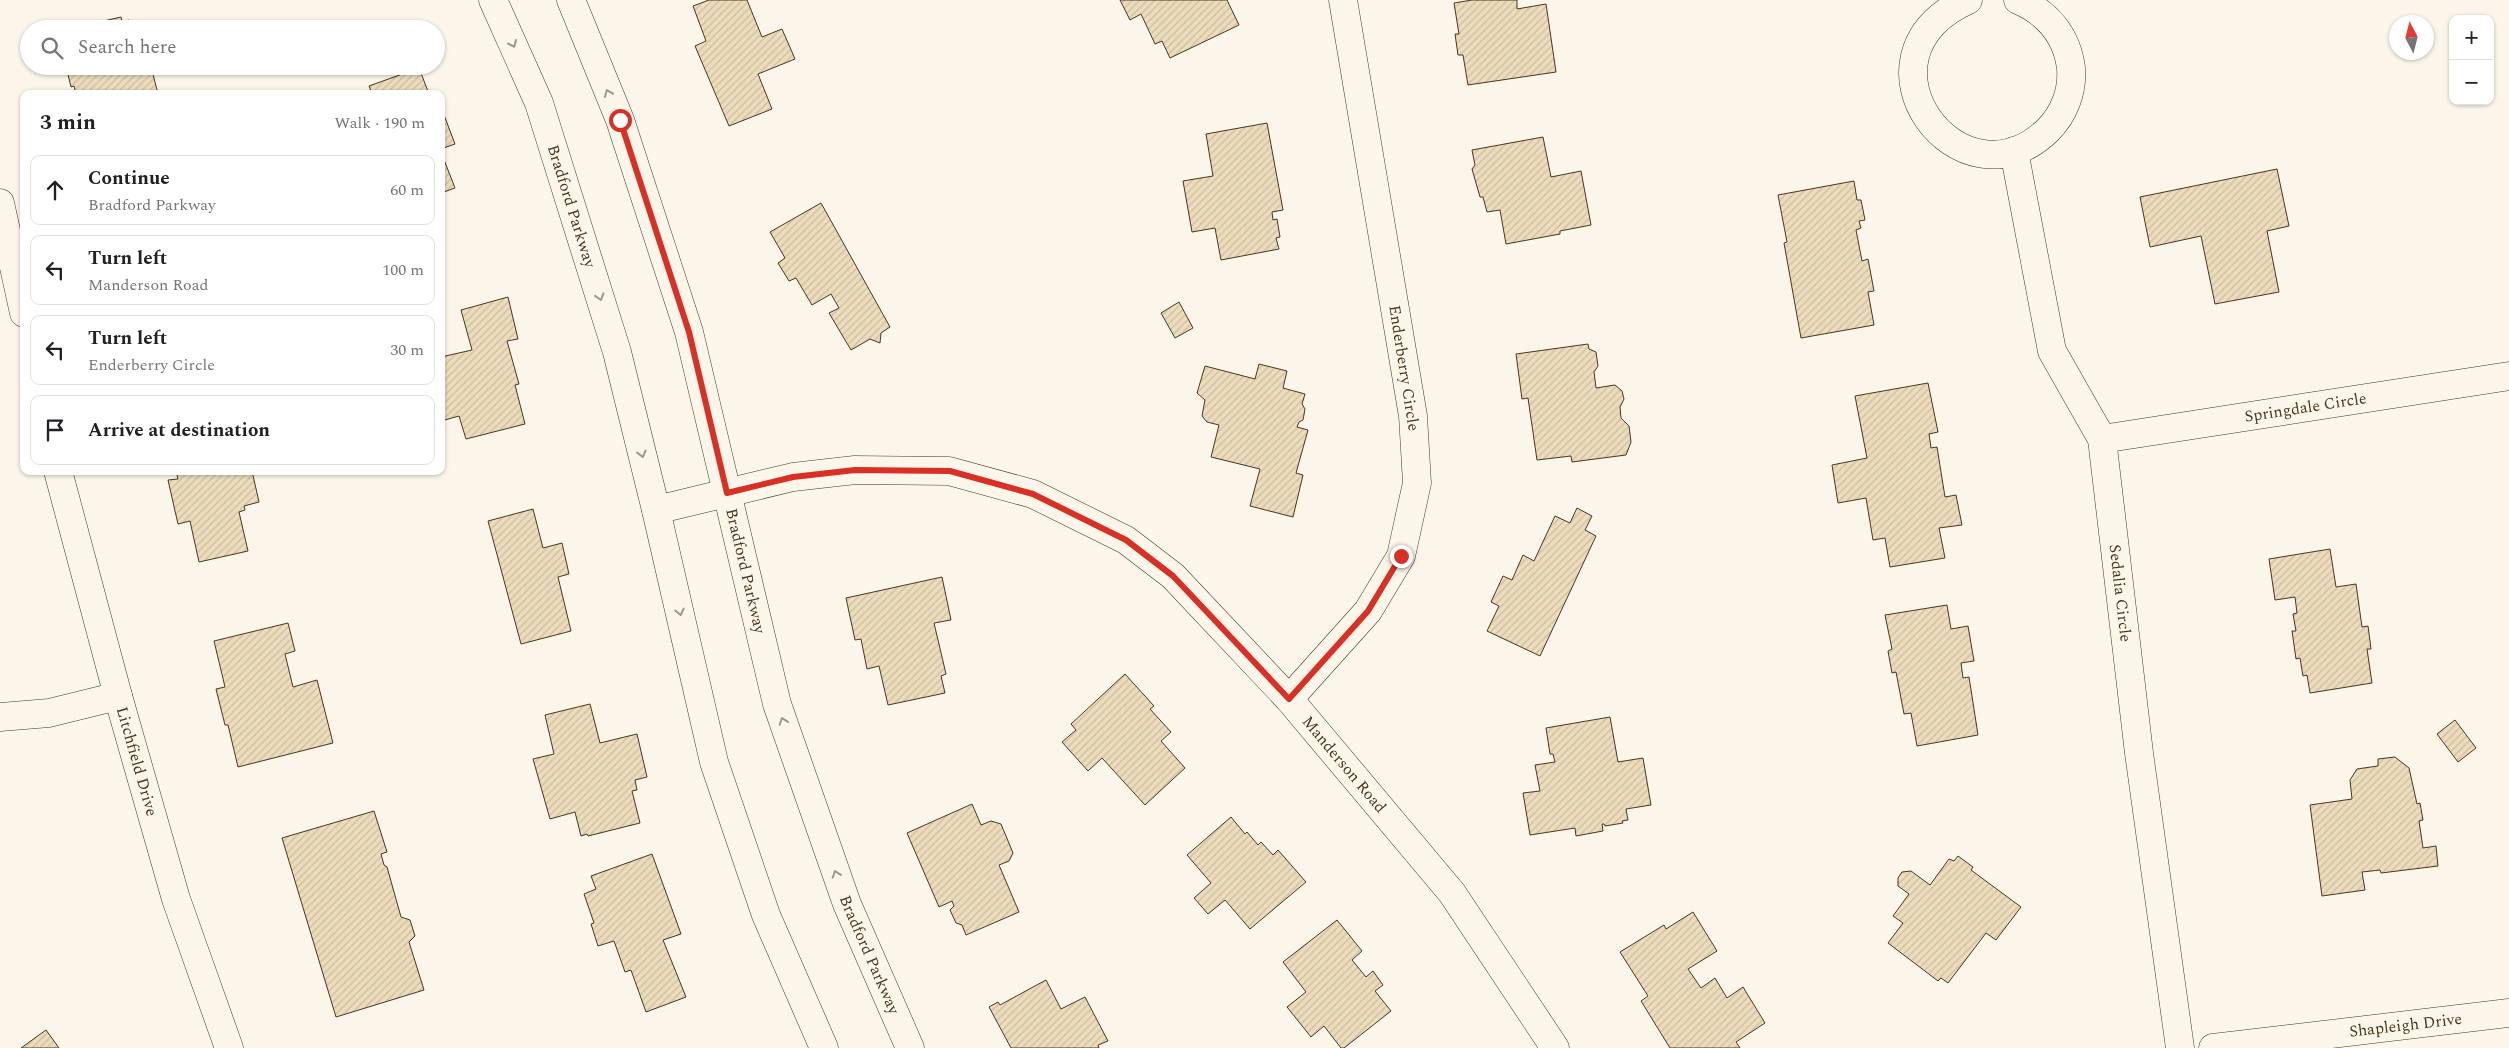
<!DOCTYPE html>
<meta charset="utf-8">
<style>
:root{--surface:#fff;--page:#f2f2f2;--text:#202124;--muted:#757577;--line:#e0e0e0}
body{margin:0;font-family:Spectral,serif;background:var(--page);color:var(--text)}
.controls{position:absolute;right:15px;top:15px;display:grid;overflow:hidden;border-radius:10px;box-shadow:0 1px 4px #0004}
.controls button{width:45px;height:45px;display:grid;place-items:center;padding:0;border:0;border-bottom:1px solid var(--line);background:var(--surface);color:var(--text);font:25px sans-serif}
.compass{position:absolute;left:2389px;top:15px;width:45px;height:45px;border-radius:50%;background:var(--surface);box-shadow:0 1px 4px #0004;rotate:353deg}
.stop{position:absolute;width:15px;height:15px;margin:-11px;border:4px solid #d93025;border-radius:50%;background:#fff}
.stop.end{background:#d93025;border-color:#fff;box-shadow:0 1px 5px #0008}
.list{margin:0;padding:0;list-style:none}
h2{display:flex;justify-content:space-between;align-items:center;height:65px;margin:0;padding:0 20px;font-size:21px}
h2 small{font-size:16px;font-weight:400;color:var(--muted)}
.list li{display:grid;grid-template-columns:32px 1fr auto;gap:15px;align-items:center;box-sizing:border-box;height:70px;margin:0 10px 10px;padding:0 10px;border:1px solid var(--line);border-radius:10px}
.list b{display:block;font-size:19px;white-space:nowrap}
.list p{margin:0;font-size:16px;white-space:nowrap;color:var(--muted)}
.list em{font-size:16px;font-style:normal;color:var(--muted)}
.icon{flex:none;width:28px;height:28px;fill:none;stroke:currentColor;stroke-width:2;stroke-linecap:round;stroke-linejoin:round}
.map{position:relative;flex:none;width:2509px;height:1048px;overflow:hidden}
.search{position:absolute;background:var(--surface);box-shadow:0 1px 4px #0004;left:20px;top:20px;width:425px;height:55px;display:flex;align-items:center;gap:12px;box-sizing:border-box;padding:0 18px;border-radius:28px;color:var(--muted);font-size:19px}
.panel{position:absolute;background:var(--surface);box-shadow:0 1px 4px #0004;left:20px;top:90px;width:425px;height:385px;border-radius:10px}
.map>svg:first-child{display:block}
</style>
<div class="map">
<svg width="2509" height="1048" viewBox="0 0 2509 1048">
<defs>
<pattern id="building-hatch" width="6" height="6" patternUnits="userSpaceOnUse" patternTransform="scale(1.25)"><rect width="6" height="6" fill="#ecdcbc"/><path d="M-1 1l2-2M0 6l6-6M5 7l2-2" fill="none" stroke="#ccbda1"/></pattern>
</defs>
<rect width="100%" height="100%" fill="#fbf6e9"/>
<path fill="url(#building-hatch)" stroke="#4a3520" d="M709 0H747L762 37 782 29 795 59 758 74 772 109 729 126 695 46 706 41 693 6Z
M1120 0H1227L1239 25 1170 58 1162 41 1155 44 1141 14 1130 20Z
M1472 0H1517V9L1546 4 1556 72 1468 85 1463 55H1458L1455 34H1459L1454 3Z
M121 17 122 22 129 20 131 29H69Z
M66 66H151L158 94H76L74 86 71 87Z
M419 68 429 94H372L369 86Z
M441 107 455 144 441 149Z
M1267 123 1283 210 1272 212 1273 220 1277 219 1280 237 1276 238 1279 249 1221 260 1215 228 1192 232 1183 181 1213 176 1206 134Z
M1543 137 1551 177 1581 171 1591 225 1560 231V234L1506 244 1500 210 1487 212 1483 197H1480L1472 169 1475 165 1472 150Z
M441 152 455 188 441 193Z
M2277 169 2289 226 2267 231 2279 292 2215 304 2201 236 2150 247 2140 197Z
M1854 181 1857 200H1861L1865 220 1859 221 1861 228 1856 230 1862 261 1868 259 1874 291 1868 292 1874 325 1801 338 1784 243 1787 242 1778 195Z
M821 203 890 327 881 333 880 343 870 339 851 350 829 313 839 308 831 294 812 305 796 278 789 281 778 263 785 258 770 232Z
M508 297 518 339 507 341 519 384 515 385 525 424 466 439 459 416 441 421V357L472 350 461 310Z
M1179 302 1193 328 1175 338 1161 313Z
M1588 344 1589 349 1596 352 1598 366 1594 372 1596 388 1615 385 1622 391 1624 399 1620 407 1621 418 1629 426 1631 442 1626 455 1572 462 1571 456 1537 460 1528 398 1522 399 1516 354Z
M1259 364 1287 371 1283 388 1305 394 1302 404 1305 409 1303 420 1299 422 1297 427 1308 430 1296 473 1303 475 1293 517 1250 506 1260 469 1211 457 1219 425 1207 422 1202 416 1205 400 1197 393 1205 366 1255 379Z
M1928 383 1938 432 1929 434 1931 448 1937 447 1945 497 1956 495 1962 525 1939 528 1945 558 1890 567 1885 538 1873 540 1866 498 1838 503 1832 465 1867 458 1855 396Z
M176 471H252L259 502 244 506 245 510 239 512 248 551 199 562 190 521 178 524 168 480 178 479Z
M1577 508 1592 516 1585 530 1596 536 1540 656 1487 631 1499 606 1491 602 1503 576 1512 580 1523 555 1534 561 1555 516 1570 523Z
M533 509 543 548 562 543 569 574 558 577 571 631 521 644 488 521Z
M2330 549 2336 587 2356 584 2362 627 2368 626 2371 649H2367L2372 683 2310 693 2307 675 2303 676 2300 658 2296 659 2292 631H2296L2293 614 2297 613 2295 597 2275 600 2269 559Z
M942 577 951 620 934 623 946 674 941 676 945 693 888 705 879 666 867 669 861 639 855 640 846 598Z
M1947 605 1951 629 1968 626 1974 661 1961 663 1963 678 1969 677 1978 735 1917 746 1911 713 1904 714 1896 672 1892 673 1888 651 1892 649 1885 615Z
M288 623 295 651 285 654 293 687 317 680 333 743 238 767 228 725H225L216 689 225 687 214 641Z
M1125 674 1154 706 1150 709 1171 732 1161 741 1185 768 1145 805 1102 758 1088 771 1062 742 1076 730 1071 724Z
M590 704 600 743 637 734 647 777 635 780 637 790 632 791 640 823 588 836 587 834 581 836 575 812 550 819 533 759 554 754 545 715Z
M1610 717 1618 762 1643 758 1651 805 1626 809 1628 820 1622 821 1623 823 1605 826 1604 824H1602L1603 831 1576 836 1575 828 1530 835 1523 793 1540 791 1535 765 1555 762 1553 754H1550L1546 728Z
M2455 720 2476 748 2458 762 2437 734Z
M2395 757 2409 768 2417 804 2420 803 2423 820 2419 821 2423 848 2436 846 2438 866 2381 873 2380 870 2362 872 2365 890 2322 896 2310 805 2352 799 2350 780 2357 769 2378 766V759Z
M972 804 981 825 991 821 1001 824 1013 853 1009 861 999 865 1019 912 966 935 962 925 956 923 950 910 954 906 952 901 939 907 907 833Z
M374 811 387 852 381 854 384 865 387 867 401 917 410 920 415 936 409 942 424 990 336 1017 282 838Z
M1231 817 1245 834 1247 832 1258 845 1261 842 1273 855 1278 850 1306 882 1250 929 1225 900 1208 914 1194 898 1211 883 1187 855Z
M652 854 681 934 663 940 686 997 646 1012 631 970 625 972 614 941 598 946 591 924 594 923 584 894 596 889 591 876Z
M1958 856 1973 867 1971 870 2021 907 1996 940 1986 933 1948 983 1941 978 1938 981 1888 943 1903 923 1893 916 1909 894 1898 886V878L1902 872 1911 871 1930 885 1949 859 1954 861Z
M1693 912 1717 951 1688 969 1701 988 1715 978 1727 998 1743 987 1765 1023 1736 1042 1740 1048H1670L1641 1001 1648 996 1620 952 1664 925 1666 929Z
M1337 920 1362 951 1352 960 1366 977 1373 971 1383 985 1375 991 1391 1011 1344 1048H1341L1324 1026 1311 1037 1287 1007 1306 992 1283 962Z
M1046 980 1061 1009 1085 997 1108 1041 1098 1045 1099 1048H1011L989 1007 998 1002 1000 1005Z
M46 1030 59 1048H21Z"/>
<g fill="none" stroke-linecap="round" stroke-linejoin="round">
<defs>
<g id="street">
<path id="s1" d="M493 0 539 103 617 352 656 510 714 762 766 915 824 1048"/>
<path id="s2" d="M571 0 620 120 689 332 777 704 847 904 910 1048"/>
<path d="M1968 0C1842 57 1960 215 2048 130 2064 114 2073 91 2071 68 2067 36 2048 13 2018 0"/>
<path id="s3" d="M2014 151 2052 351 2102 439 2139 753 2180 1048"/>
<path d="M0 203 24 313"/>
<path id="s4" d="M2102 439 2509 376"/>
<path id="s5" d="M58 471 118 696 176 899 229 1048"/>
<path id="s6" d="M656 510 793 477 855 470 949 471 1033 494 1126 540 1173 576 1289 699 1452 893 1555 1048"/>
<path d="M1289 699 1368 611 1401 556 1417 483 1413 416 1343 0"/>
<path d="M0 717 49 713 118 696"/>
<path id="s7" d="M2213 1048 2509 1013"/>
</g>
</defs>
<use href="#street" stroke="#4a3520" stroke-width="29"/>
<use href="#street" stroke="#fbf6e9" stroke-width="28"/>
</g>
<defs><path id="oneway-chevron" d="M-2-3.5L2.5 0L-2 3.5" fill="none" stroke-width="1.6" stroke-linecap="round" stroke-linejoin="round" transform="scale(1.25)"/></defs>
<g stroke="#a29684">
<use href="#oneway-chevron" transform="translate(513 44) rotate(66)"/>
<use href="#oneway-chevron" transform="translate(608 93) rotate(-112)"/>
<use href="#oneway-chevron" transform="translate(600 297) rotate(73)"/>
<use href="#oneway-chevron" transform="translate(642 454) rotate(76)"/>
<use href="#oneway-chevron" transform="translate(680 612) rotate(77)"/>
<use href="#oneway-chevron" transform="translate(783 721) rotate(-109)"/>
<use href="#oneway-chevron" transform="translate(836 874) rotate(-109)"/>
</g>
<g fill="none" stroke-linecap="round" stroke-linejoin="round">
<path stroke="#d93025" stroke-width="6" d="M620 120 689 332 727 493 793 477 855 470 950 471 1033 494 1126 540 1173 576 1289 699 1368 611 1401 556"/>
</g>
<g text-anchor="middle" dominant-baseline="central" stroke-width="4" stroke-linejoin="round" paint-order="stroke">
<g font-size="16" fill="#4a3520" stroke="#fbf6e9">
<text stroke="none"><textPath href="#s1" startOffset="221">Bradford Parkway</textPath></text>
<text transform="translate(1404 368) rotate(81)">Enderberry Circle</text>
<text stroke="none"><textPath href="#s4" startOffset="206">Springdale Circle</textPath></text>
<text stroke="none"><textPath href="#s2" startOffset="598">Bradford Parkway</textPath></text>
<text stroke="none"><textPath href="#s3" startOffset="460">Sedalia Circle</textPath></text>
<text stroke="none"><textPath href="#s5" startOffset="301">Litchfield Drive</textPath></text>
<text stroke="none"><textPath href="#s6" startOffset="802">Manderson Road</textPath></text>
<text stroke="none"><textPath href="#s2" startOffset="1002">Bradford Parkway</textPath></text>
<text stroke="none"><textPath href="#s7" startOffset="194">Shapleigh Drive</textPath></text>
</g>
</g>
</svg>
<div class="controls">
<button>+</button>
<button>−</button>
</div>
<svg class="compass" viewBox="-18 -18 36 36"><path d="M0-13l5 13h-10z" fill="#e53935"/><path d="M0 13l5-13h-10z" fill="#757577"/></svg>
<div class="stop" style="left:620px;top:120px"></div>
<div class="stop end" style="left:1401px;top:556px"></div>
<div class="search"><svg class="icon" aria-label="search" viewBox="0 0 24 24"><circle cx="10" cy="10" r="6"/><path d="M15 15l6 6"/></svg>Search here</div>
<section class="panel">
<h2>3 min<small>Walk · 190 m</small></h2>
<ul class="list">
<li><svg class="icon" aria-label="ahead" viewBox="0 0 24 24"><path d="M12 20V5M6 11l6-6 6 6"/></svg><div><b>Continue</b><p>Bradford Parkway</p></div><em>60 m</em></li>
<li><svg class="icon" aria-label="left" viewBox="0 0 24 24"><path d="M17 20v-9H6M10 6l-5 5 5 5"/></svg><div><b>Turn left</b><p>Manderson Road</p></div><em>100 m</em></li>
<li><svg class="icon" aria-label="left" viewBox="0 0 24 24"><path d="M17 20v-9H6M10 6l-5 5 5 5"/></svg><div><b>Turn left</b><p>Enderberry Circle</p></div><em>30 m</em></li>
<li><svg class="icon" aria-label="arrive" viewBox="0 0 24 24"><path d="M6 21V4h12l-3 4 3 4H6"/></svg><div><b>Arrive at destination</b></div></li>
</ul>
</section>
</div>
